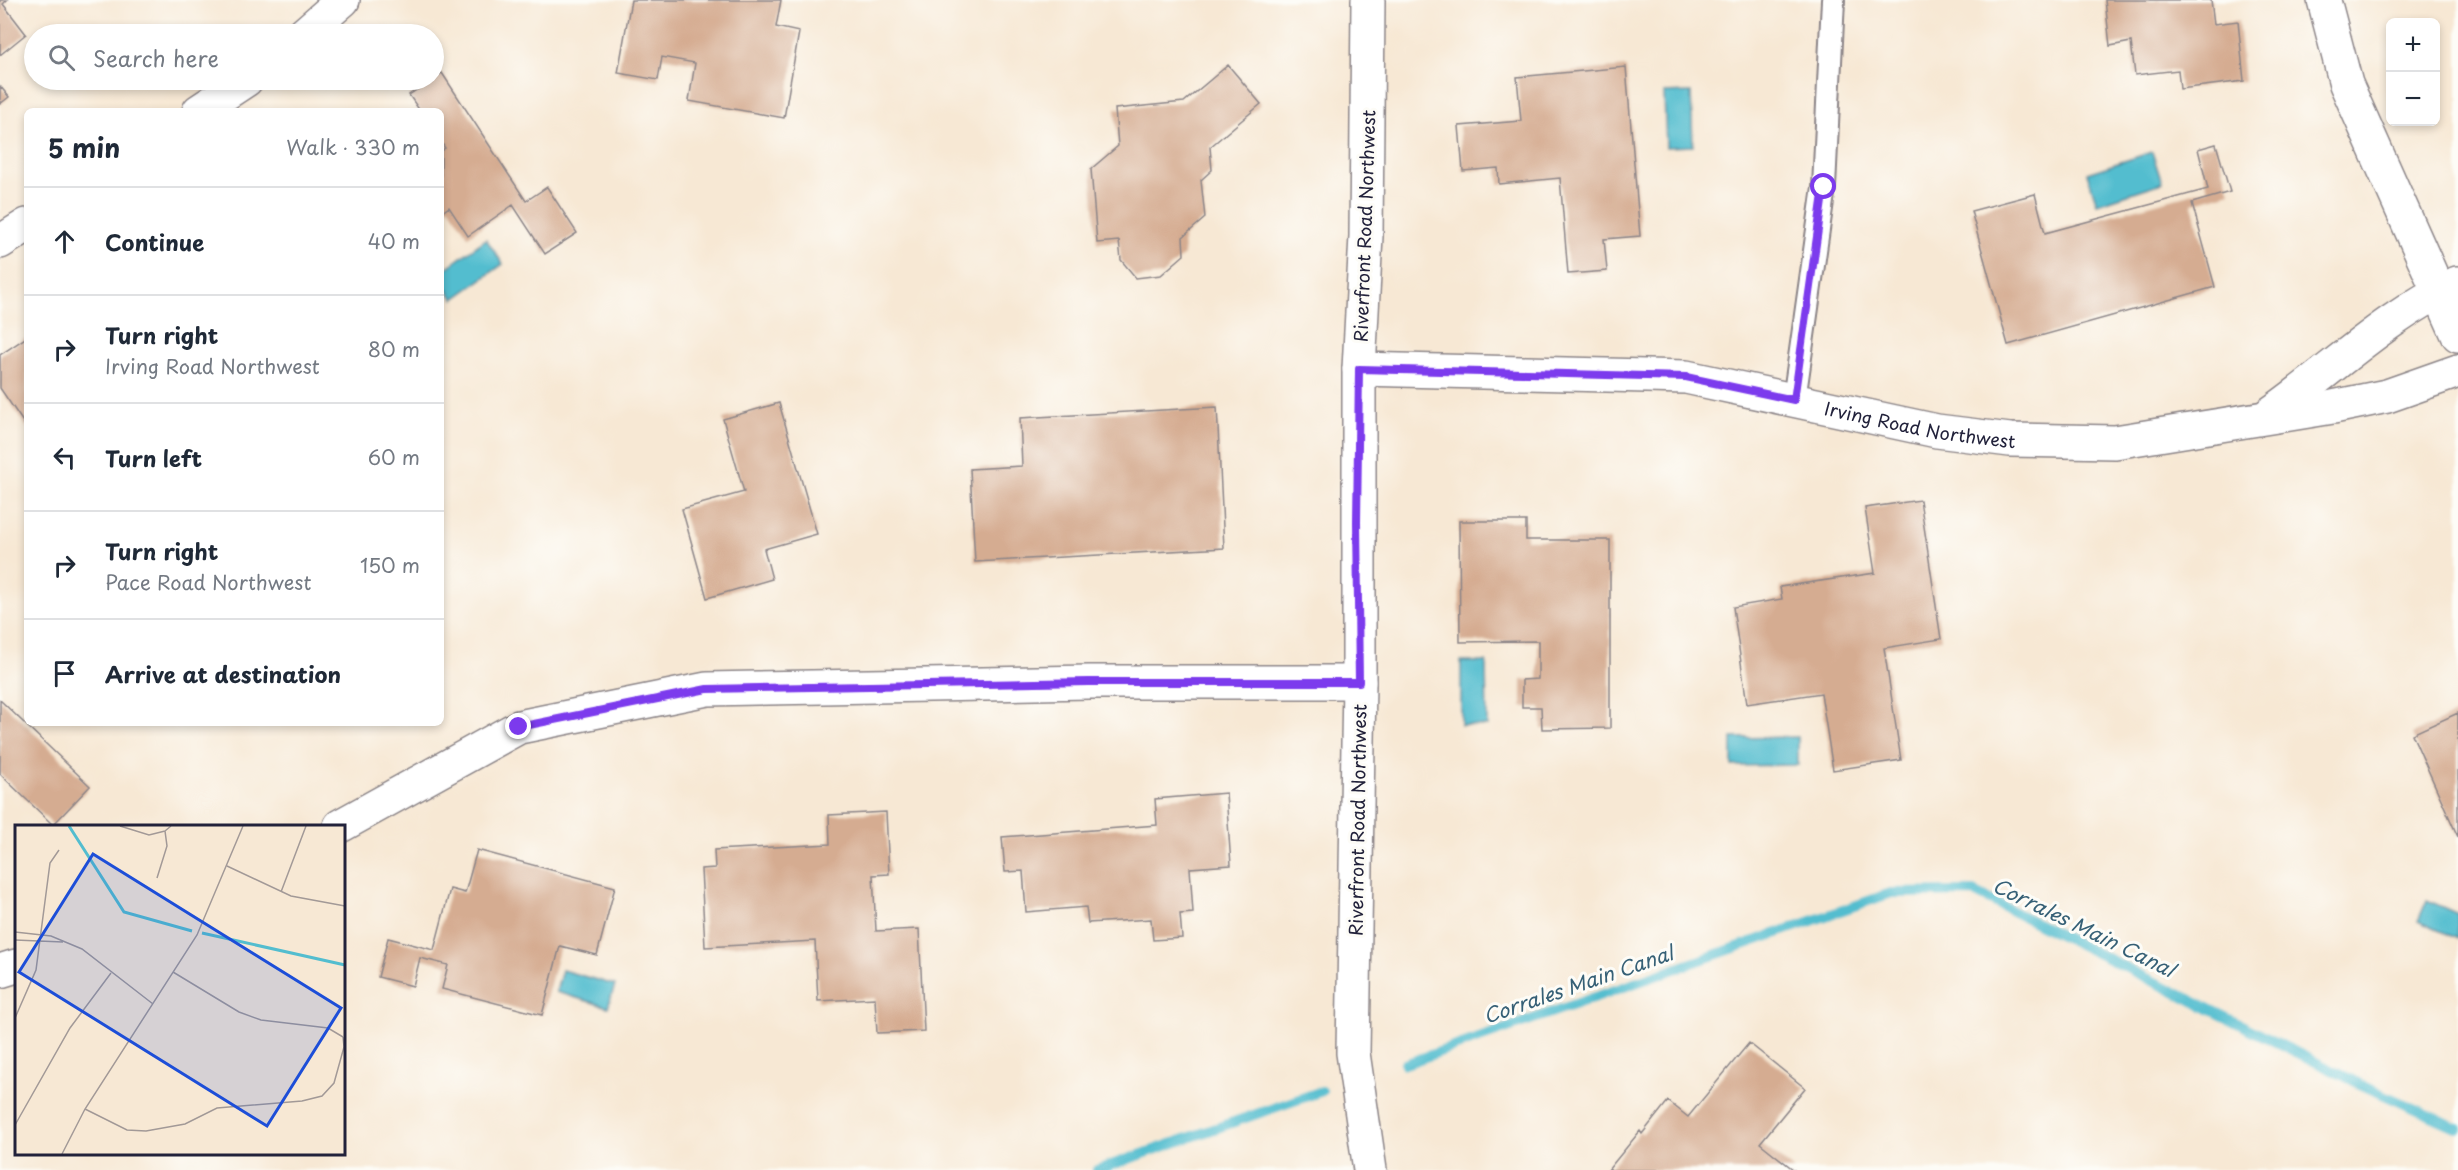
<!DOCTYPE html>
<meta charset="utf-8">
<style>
:root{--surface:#fff;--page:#f6f6f7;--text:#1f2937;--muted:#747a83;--line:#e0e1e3}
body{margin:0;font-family:"Playpen Sans",sans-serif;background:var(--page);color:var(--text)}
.controls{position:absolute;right:18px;top:18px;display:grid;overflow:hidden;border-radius:9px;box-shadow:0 3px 9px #0003}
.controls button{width:54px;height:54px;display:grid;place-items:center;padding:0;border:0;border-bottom:2px solid var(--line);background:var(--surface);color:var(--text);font:30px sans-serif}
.stop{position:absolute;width:18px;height:18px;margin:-14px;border:4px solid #7c3aed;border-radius:50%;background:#fff}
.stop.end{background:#7c3aed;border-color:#fff;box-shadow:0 2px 6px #0008}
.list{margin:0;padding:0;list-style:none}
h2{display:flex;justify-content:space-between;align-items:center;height:78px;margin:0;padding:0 24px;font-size:26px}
h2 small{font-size:20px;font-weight:400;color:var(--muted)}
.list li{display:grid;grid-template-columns:39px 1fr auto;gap:18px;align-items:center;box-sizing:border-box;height:108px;padding:0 24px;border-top:2px solid var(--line)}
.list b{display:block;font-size:22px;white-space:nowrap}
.list p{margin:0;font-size:20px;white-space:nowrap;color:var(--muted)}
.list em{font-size:20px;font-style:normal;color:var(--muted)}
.icon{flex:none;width:33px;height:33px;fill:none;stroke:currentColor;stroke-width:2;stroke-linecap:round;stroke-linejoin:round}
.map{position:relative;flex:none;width:2458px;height:1170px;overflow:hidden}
.search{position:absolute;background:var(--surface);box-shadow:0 3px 9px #0003;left:24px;top:24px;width:420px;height:66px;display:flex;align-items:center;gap:15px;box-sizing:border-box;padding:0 21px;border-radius:33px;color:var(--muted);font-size:22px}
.panel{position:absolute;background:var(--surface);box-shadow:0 3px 9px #0003;left:24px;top:108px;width:420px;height:618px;border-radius:9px}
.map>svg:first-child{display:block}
</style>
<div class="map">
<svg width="2458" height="1170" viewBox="0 0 2458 1170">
<rect width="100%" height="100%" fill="#fdfcf7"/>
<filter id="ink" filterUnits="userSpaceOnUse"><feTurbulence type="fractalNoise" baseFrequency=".0167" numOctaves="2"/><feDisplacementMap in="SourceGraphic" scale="12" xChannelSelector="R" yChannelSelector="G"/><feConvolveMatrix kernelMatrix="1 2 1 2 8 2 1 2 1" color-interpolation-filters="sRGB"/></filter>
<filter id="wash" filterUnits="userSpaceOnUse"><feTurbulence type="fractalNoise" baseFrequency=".008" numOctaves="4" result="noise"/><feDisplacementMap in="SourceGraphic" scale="24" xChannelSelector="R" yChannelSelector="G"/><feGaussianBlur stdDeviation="1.35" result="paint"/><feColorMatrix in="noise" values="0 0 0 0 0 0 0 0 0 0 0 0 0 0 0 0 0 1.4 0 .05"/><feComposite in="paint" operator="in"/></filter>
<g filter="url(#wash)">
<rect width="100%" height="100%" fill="#f7e8d4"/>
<path fill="#53bdcf" stroke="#3a7085" stroke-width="1.5" d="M1691 92 1693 146 1666 147 1664 93Z
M2152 152 2162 183 2097 204 2087 173Z
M486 239 503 264 454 299 441 281V272Z
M1461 662H1486L1487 726 1461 725Z
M1798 737V765L1732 766V738Z
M2427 900 2458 914V939L2418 921Z
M562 970 615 985 608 1007 556 992Z"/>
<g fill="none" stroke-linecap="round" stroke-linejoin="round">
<path stroke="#53bdcf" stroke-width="10" d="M1405 1064 1891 893 1974 892 2362 1085 2458 1128
M1097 1170 1322 1091"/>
</g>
<g id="blocks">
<path fill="#d5ac91" d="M0 0H7L3 4 26 34 0 55Z
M631 0H781L776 27 799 32 784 118 689 101 695 63 662 57 658 80 618 73Z
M2105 0H2211L2214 24 2238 21 2244 81 2180 89 2178 70 2135 75 2131 42 2110 46Z
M1228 65 1261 104 1210 147 1212 170 1201 180 1205 218 1183 237 1184 255 1161 275 1136 278 1121 260 1119 241 1097 243 1091 169 1118 146 1115 109 1184 102Z
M1626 67 1640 236 1604 239 1607 271 1568 274 1560 178 1499 184 1498 168 1463 171 1459 126 1521 121 1517 77Z
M442 73 526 201 547 187 577 233 545 254 513 205 468 236 449 207 441 213V151L445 148 441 142V111H420L409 95Z
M0 86 9 97 0 104Z
M2216 144 2230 192 2192 203 2215 287 2008 345 1971 211 2035 194 2045 233 2208 189 2198 149Z
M27 337V428L0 388V355Z
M779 403 817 534 764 549 772 579 707 598 682 509 744 492 723 419Z
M1217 407 1224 548 975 562 970 469 1022 466 1020 418Z
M1920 500 1941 639 1884 648 1901 760 1833 770 1821 693 1747 704 1733 607 1782 599 1780 587 1875 573 1865 508Z
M1459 521H1526V540H1610V728L1542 729 1541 707H1522V680L1538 679V641L1460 642Z
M0 700 90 786 53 825 0 774Z
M2458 713V837L2412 734Z
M1226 793 1231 865 1190 868 1193 913 1180 914 1182 938 1153 940 1151 919 1088 923 1086 907 1026 912 1023 871 1005 872 1002 837 1157 825 1155 799Z
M886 812 889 874 873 875 876 931 919 929 924 1031 877 1033 875 998 818 1001 815 941 705 947 701 869 715 868 714 850 830 844 829 815Z
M477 850 615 887 597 955 560 946 542 1015 442 989 448 965 420 958 413 986 378 977 388 938 434 950 450 889 465 893Z
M1749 1043 1805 1088 1760 1143 1794 1170H1608L1640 1131 1642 1134 1668 1101 1688 1117Z"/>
</g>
</g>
<g filter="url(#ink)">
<use href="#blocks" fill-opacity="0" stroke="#8c8588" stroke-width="1.5"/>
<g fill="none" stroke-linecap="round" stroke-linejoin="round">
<defs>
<path id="lane" d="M1794 400 1824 187 1833 0"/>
<g id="street">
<path d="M1368 0 1366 236 1359 369V682L1353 1053 1370 1170"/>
<path d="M2324 0 2346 84 2458 335"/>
<path d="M304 34 343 0"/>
<path d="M199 111 246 80"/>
<path d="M0 242 27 225"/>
<path id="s1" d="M1359 369 1686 377 1937 431 2010 440 2115 442 2333 407 2387 396 2458 371"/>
<path d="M2271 413C2333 369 2388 315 2457 283"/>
<path d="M340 826 519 727 707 689 1090 682H1359"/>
<path d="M0 971 16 966"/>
</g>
</defs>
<use href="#lane" stroke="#8c8588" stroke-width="26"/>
<use href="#street" stroke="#8c8588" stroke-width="36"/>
<use href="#lane" stroke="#fff" stroke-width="22"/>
<use href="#street" stroke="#fff" stroke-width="33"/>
</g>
</g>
<g fill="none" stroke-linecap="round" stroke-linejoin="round" filter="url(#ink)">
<path stroke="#7c3aed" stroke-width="8" d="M519 727 707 689 1089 682H1359L1357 522 1359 369 1686 377 1794 400 1824 187"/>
</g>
<g text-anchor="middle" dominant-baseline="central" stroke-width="6" stroke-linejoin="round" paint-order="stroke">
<g font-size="18" fill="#22223b" stroke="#fdfcf7">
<text transform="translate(1364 226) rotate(-88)">Riverfront Road Northwest</text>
<text stroke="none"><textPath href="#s1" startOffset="566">Irving Road Northwest</textPath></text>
<text transform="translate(1357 820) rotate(-89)">Riverfront Road Northwest</text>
</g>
<g font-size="20" font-style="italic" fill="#366076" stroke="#fdfcf7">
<text transform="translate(2084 927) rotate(26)">Corrales Main Canal</text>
<text transform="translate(1578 984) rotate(-19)">Corrales Main Canal</text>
</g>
</g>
<g transform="translate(15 825)">
<rect width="330" height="330" fill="#f7e8d4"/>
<path fill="none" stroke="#53bdcf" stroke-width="3" d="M54 1 109 87 177 106M187 108 330 140"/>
<path fill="none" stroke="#a29997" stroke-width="1.5" d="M105 1 134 10 150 6M212 41 276 71 330 81M142 53 152 21 150 6 156 1M266 67 291 1M0 107 36 111 67 124 138 179M0 115 48 117M158 147 224 187 246 195 313 203 328 212M0 193 21 145 35 38 44 25M70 284 112 305 131 306 170 299 202 283 287 276 307 271 319 258 329 222 328 212M0 300 55 203 96 148M47 329 70 284 182 110 228 1"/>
<path fill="#1d4ed8" fill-opacity="0.15" stroke="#1d4ed8" stroke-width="3" d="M78 29 326 183 252 301 4 147Z"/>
<rect width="330" height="330" fill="none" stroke="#22223b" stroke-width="3"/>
</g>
</svg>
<div class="controls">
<button>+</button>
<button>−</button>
</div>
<div class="stop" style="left:1824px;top:187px"></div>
<div class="stop end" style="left:519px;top:727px"></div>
<div class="search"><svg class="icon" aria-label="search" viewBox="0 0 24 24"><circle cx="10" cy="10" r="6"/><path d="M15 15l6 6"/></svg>Search here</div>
<section class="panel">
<h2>5 min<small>Walk · 330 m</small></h2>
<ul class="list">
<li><svg class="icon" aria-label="ahead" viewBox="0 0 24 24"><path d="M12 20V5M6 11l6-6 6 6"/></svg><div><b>Continue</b></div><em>40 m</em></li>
<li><svg class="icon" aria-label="right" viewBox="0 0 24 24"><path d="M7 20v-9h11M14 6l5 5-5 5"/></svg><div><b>Turn right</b><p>Irving Road Northwest</p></div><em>80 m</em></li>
<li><svg class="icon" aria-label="left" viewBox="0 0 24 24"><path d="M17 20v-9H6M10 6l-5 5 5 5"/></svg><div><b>Turn left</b></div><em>60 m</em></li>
<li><svg class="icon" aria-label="right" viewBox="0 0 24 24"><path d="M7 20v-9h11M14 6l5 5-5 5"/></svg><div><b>Turn right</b><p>Pace Road Northwest</p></div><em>150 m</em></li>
<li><svg class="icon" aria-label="arrive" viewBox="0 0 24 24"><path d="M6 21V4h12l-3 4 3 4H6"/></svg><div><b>Arrive at destination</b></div></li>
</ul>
</section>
</div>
